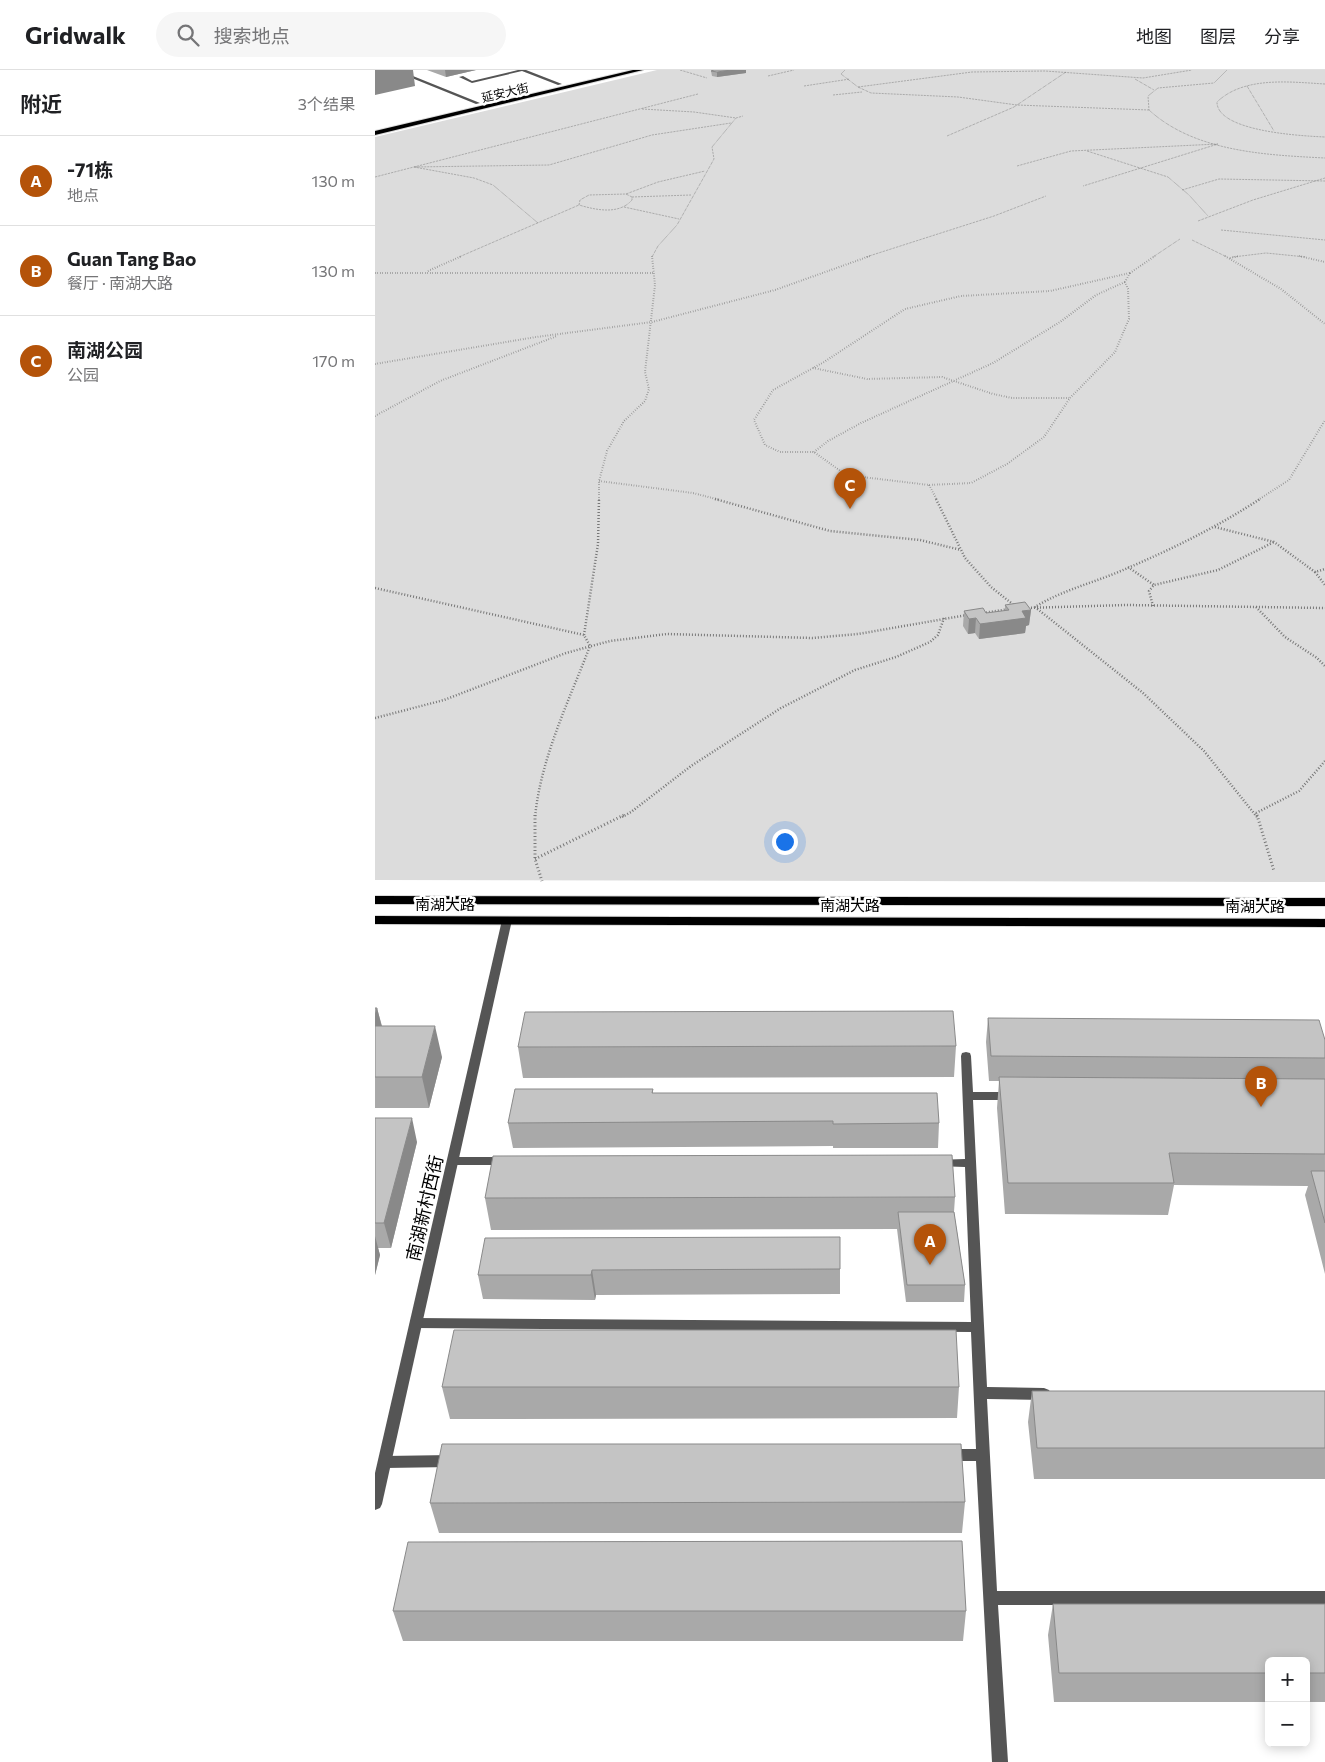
<!DOCTYPE html>
<html lang="zh">
<meta charset="utf-8">
<style>
:root{--surface:#fff;--page:#f6f6f6;--text:#202124;--muted:#757577;--line:#e0e0e0;--accent:#b45309}
body{margin:0;font-family:Commissioner,"Noto Sans SC",sans-serif;background:var(--page);color:var(--text)}
.controls{position:absolute;right:15px;bottom:15px;display:grid;overflow:hidden;border-radius:8px;box-shadow:0 2px 12px #0003}
.controls button{width:45px;height:45px;display:grid;place-items:center;padding:0;border:0;border-bottom:1px solid var(--line);background:var(--surface);color:var(--text);font:25px sans-serif}
.you{position:absolute;left:409px;top:771px;width:18px;height:18px;margin:-12px;border:4px solid #fff;border-radius:50%;background:#1a73e8;box-shadow:0 0 0 8px #1a73e833}
.badge{display:grid;place-items:center;width:32px;height:32px;border-radius:50%;background:var(--accent);color:#fff;font-size:16px;font-weight:700}
.pin{position:absolute;translate:-50% -41px;filter:drop-shadow(0 1px 2px #0008)}
.pin::after{content:'';position:absolute;top:26px;width:18px;height:15px;background:inherit;clip-path:polygon(0 0,100% 0,50% 100%)}
.list{margin:0;padding:0;list-style:none}
h2{display:flex;justify-content:space-between;align-items:center;height:65px;margin:0;padding:0 20px;font-size:21px}
h2 small{font-size:16px;font-weight:400;color:var(--muted)}
.list li{display:grid;grid-template-columns:32px 1fr auto;gap:15px;align-items:center;box-sizing:border-box;height:90px;padding:0 20px;border-top:1px solid var(--line)}
.list b{display:block;font-size:19px;white-space:nowrap}
.list p{margin:0;font-size:16px;white-space:nowrap;color:var(--muted)}
.list em{font-size:16px;font-style:normal;color:var(--muted)}
.icon{flex:none;width:28px;height:28px;fill:none;stroke:currentColor;stroke-width:2;stroke-linecap:round;stroke-linejoin:round}
.map{position:relative;flex:none;width:950px;height:1692px;overflow:hidden}
header{display:flex;align-items:center;gap:30px;box-sizing:border-box;height:70px;padding:0 25px;background:var(--surface);border-bottom:1px solid var(--line)}
header strong{font-size:24px}
nav{display:flex;gap:28px;margin-inline-start:auto;font-size:18px}
.search{width:350px;height:45px;background:var(--page);display:flex;align-items:center;gap:12px;box-sizing:border-box;padding:0 18px;border-radius:28px;color:var(--muted);font-size:19px}
main{display:flex}
aside{flex:1;background:var(--surface)}
.map>svg:first-child{display:block}
</style>
<header>
<strong>Gridwalk</strong>
<div class="search"><svg class="icon" aria-label="search" viewBox="0 0 24 24"><circle cx="10" cy="10" r="6"/><path d="M15 15l6 6"/></svg>搜索地点</div>
<nav><a>地图</a><a>图层</a><a>分享</a></nav>
</header>
<main>
<aside>
<h2>附近<small>3个结果</small></h2>
<ul class="list">
<li><span class="badge">A</span><div><b>-71栋</b><p>地点</p></div><em>130 m</em></li>
<li><span class="badge">B</span><div><b>Guan Tang Bao</b><p>餐厅 · 南湖大路</p></div><em>130 m</em></li>
<li><span class="badge">C</span><div><b>南湖公园</b><p>公园</p></div><em>170 m</em></li>
</ul>
</aside>
<div class="map">
<svg width="950" height="1692" viewBox="0 0 950 1692">
<rect width="100%" height="100%" fill="#fff"/>
<path fill="#dcdcdc" d="M282 0H950V812L0 810V67Z"/>
<g fill="none" stroke-linecap="round" stroke-linejoin="round">
<defs>
<path id="primary" d="M258 0H268L0 65V61Z
M0 826 950 828V836L0 834Z
M0 846 950 849V857L0 854Z"/>
</defs>
<use href="#primary" stroke="#dbdbdb" stroke-width="2"/>
<path stroke="#777" stroke-width="1" stroke-dasharray="0.5 1" stroke-linecap="butt" d="M305 0 332 8
M470 0 466 4 483 17 597 2 670 1 768 8 817 0
M852 0 839 13 783 18 773 26 774 40C820 82 891 85 950 88
M393 6 419 0
M760 9 779 20
M950 14C915 12 869 6 842 32 842 62 929 66 950 67
M429 16 475 9
M872 16 899 61
M483 17 496 23 583 27 642 35 774 40
M458 25 487 22
M267 39 319 42 361 48
M572 66 639 37 691 2
M712 81 793 107 814 125 833 146
M642 96 696 81 843 74 708 116
M0 107 323 24
M807 120 844 109 950 111
M251 124 257 127V130C244 145 221 140 204 135L205 130 214 125Z
M251 124 283 112 330 101
M257 127 316 125
M249 137 304 149
M823 151 878 130 950 108
M163 153 118 115 99 108 39 97 174 95 277 65 356 53
M846 160 950 170
M817 170 852 187
M84 187 204 135
M277 187 283 176 302 155 339 89 337 77 361 48 368 46
M491 187 619 146 671 126
M778 187 805 169
M858 187 891 183 931 187"/>
<path stroke="#777" stroke-width="2" stroke-dasharray="0.5 2" stroke-linecap="butt" d="M850 186 906 219 950 254
M924 186 950 192
M855 188 864 186
M53 201 87 186
M0 203H279
M755 203 750 212 753 219 754 249 740 282 695 328 669 367 632 394 596 413 554 415 471 405 439 382H405L390 375 379 350 398 320 449 292 530 239 586 226 675 221Z
M755 203 780 186
M0 294 161 267 277 252 400 220 495 186
M438 298 492 309 567 307 618 324 637 328H694
M0 346 65 311 182 266
M439 382 453 371 486 353 618 293 685 252 721 225 750 212
M224 411 318 423 345 430
M554 415 562 430
M224 430V411L232 381 249 351 270 331 274 319 270 302 280 215 277 186
M883 430 914 410 950 350"/>
<path stroke="#777" stroke-width="2.5" stroke-dasharray="1 2" stroke-linecap="butt" d="M340 429 455 461 545 470 586 480
M561 429 590 488 616 517 640 536
M840 457 899 472 940 502 950 499
M753 497 779 515
M940 502 950 515
M0 518 209 565 215 576C194 631 166 687 160 747
M778 536 774 521 779 515 843 500 899 472
M881 537 910 567 942 588 950 596
M650 538 751 535 950 538
M608 543 634 539
M209 565 223 474 224 429
M0 648 69 630 191 583 235 571 292 564 437 568 483 564 592 545
M881 743 924 721 950 691
M247 747 256 742 316 696 406 638 480 600 521 587 555 572 563 565 569 548
M882 747 829 681 768 623 660 537C686 521 714 514 741 503 791 482 839 459 885 429"/>
<path stroke="#777" stroke-width="3" stroke-dasharray="1 2.5" stroke-linecap="butt" d="M160 745V789L167 811
M882 745 899 801
M160 789 249 745"/>
<path fill="#555" fill-rule="evenodd" d="M17 0H23L105 33 101 34Z
M143 0H151L187 14 183 15 147 1 97 13 84 7 88 6 97 11Z
M591 982 595 983 596 986 598 1022H637L641 1023 643 1026 641 1029 637 1030H598L612 1317 669 1318 674 1320 676 1324 674 1328 669 1330 612 1329 622 1521H950V1535H623L633 1692H617L601 1391H573L568 1389 566 1385 568 1381 573 1379H601L596 1262 41 1258 36 1257 35 1253 36 1249 41 1248 596 1252 590 1097 560 1096 558 1093 560 1090 590 1089 586 986 587 983Z
M78 1087H129L133 1088 135 1091 133 1094 129 1095H78L74 1094 72 1091 74 1088Z
M76 1385 81 1387 83 1391 81 1395 76 1397 10 1398 5 1396 3 1392 5 1388 10 1386Z"/>
<path fill="#555" fill-rule="evenodd" d="M132 847 137 850 7 1434 5 1438 0 1440V1403L127 850Z"/>
<use href="#primary" fill="#000" fill-rule="evenodd"/>
</g>
<path fill="#a9a9a9" d="M52 0H101L71 7Z
M339 0H371V3L342 7 337 6 336 1Z
M630 535 656 540 654 555 651 556 650 563 604 569 600 563 593 564 588 556 589 541 611 543 630 541Z
M0 938H2L7 956 67 987 54 1038H0Z
M613 948 950 970V1204L930 1125 933 1116 799 1115 793 1145 630 1144 622 1038 624 1011H614L611 972Z
M581 976 579 1007 148 1008 143 977Z
M278 1019V1023L564 1053 563 1078H458V1076L138 1078 133 1053Z
M0 1048 42 1072 16 1178H3L5 1185 0 1205Z
M580 1127 579 1142 590 1215 589 1232H531L522 1159 116 1160 110 1128Z
M465 1167V1224L221 1225 220 1230 108 1229 103 1205Z
M67 1317H584L582 1348 75 1349Z
M657 1321H950V1409H659L653 1352Z
M590 1432 587 1463H64L55 1433Z
M678 1534H950V1632H931V1591H894V1632H679L673 1565Z
M18 1541H591L588 1571H28Z"/>
<path fill="#898989" d="M0 0H38L40 16 0 25Z
M70 0H101L71 7Z
M356 0H371V3L342 7V2Z
M656 540 654 555 651 556 650 563 604 569 605 554 647 541Z
M601 548 600 563 593 564 594 549Z
M2 938 10 969 0 968V946Z
M60 956 67 987 54 1038 47 1007Z
M37 1048 42 1072 16 1178 9 1153Z
M0 1166 5 1185 0 1205Z
M217 1200 221 1225 220 1230 216 1205Z"/>
<path fill="#c4c4c4" stroke="#898989" d="M339 0H356L342 2 336 1Z
M650 532 656 540 647 541 651 548 605 554 601 548 594 549 589 541 608 538 611 543 634 540 630 535Z
M0 938H2L0 946Z
M578 941 581 976 143 977 150 942Z
M613 948 944 950 950 970V988L616 986Z
M0 956H60L47 1007H0Z
M624 1007 950 1009V1084L794 1083 799 1113H633Z
M140 1019H278L277 1023H562L564 1053 458 1054V1051L133 1053Z
M0 1048H37L9 1153H0Z
M577 1085 580 1127 110 1128 118 1086Z
M936 1101H950V1153Z
M523 1142H579L590 1215H532Z
M465 1167V1199L217 1200 216 1205H103L110 1168Z
M79 1260H581L584 1317H67Z
M657 1321H950V1378H662Z
M67 1374H586L590 1432 55 1433Z
M587 1471 591 1541H18L33 1472Z
M678 1534H950V1603H931V1591H894V1603H684Z"/>
<g text-anchor="middle" dominant-baseline="central" stroke-width="5" stroke-linejoin="round" paint-order="stroke">
<g font-size="12" fill="#000" stroke="#fff">
<text transform="translate(130 22) rotate(-13)">延安大街</text>
</g>
<g font-size="15" fill="#000" stroke="#fff">
<text x="70" y="834">南湖大路</text>
<text x="475" y="835">南湖大路</text>
<text x="880" y="836">南湖大路</text>
</g>
<g font-size="18" fill="#000" stroke="#fff">
<text transform="translate(49 1138) rotate(-77)">南湖新村西街</text>
</g>
</g>
</svg>
<div class="controls">
<button>+</button>
<button>−</button>
</div>
<div class="you"></div>
<div class="pin badge" style="left:555px;top:1195px">A</div>
<div class="pin badge" style="left:886px;top:1037px">B</div>
<div class="pin badge" style="left:475px;top:439px">C</div>
</div>
</main>
